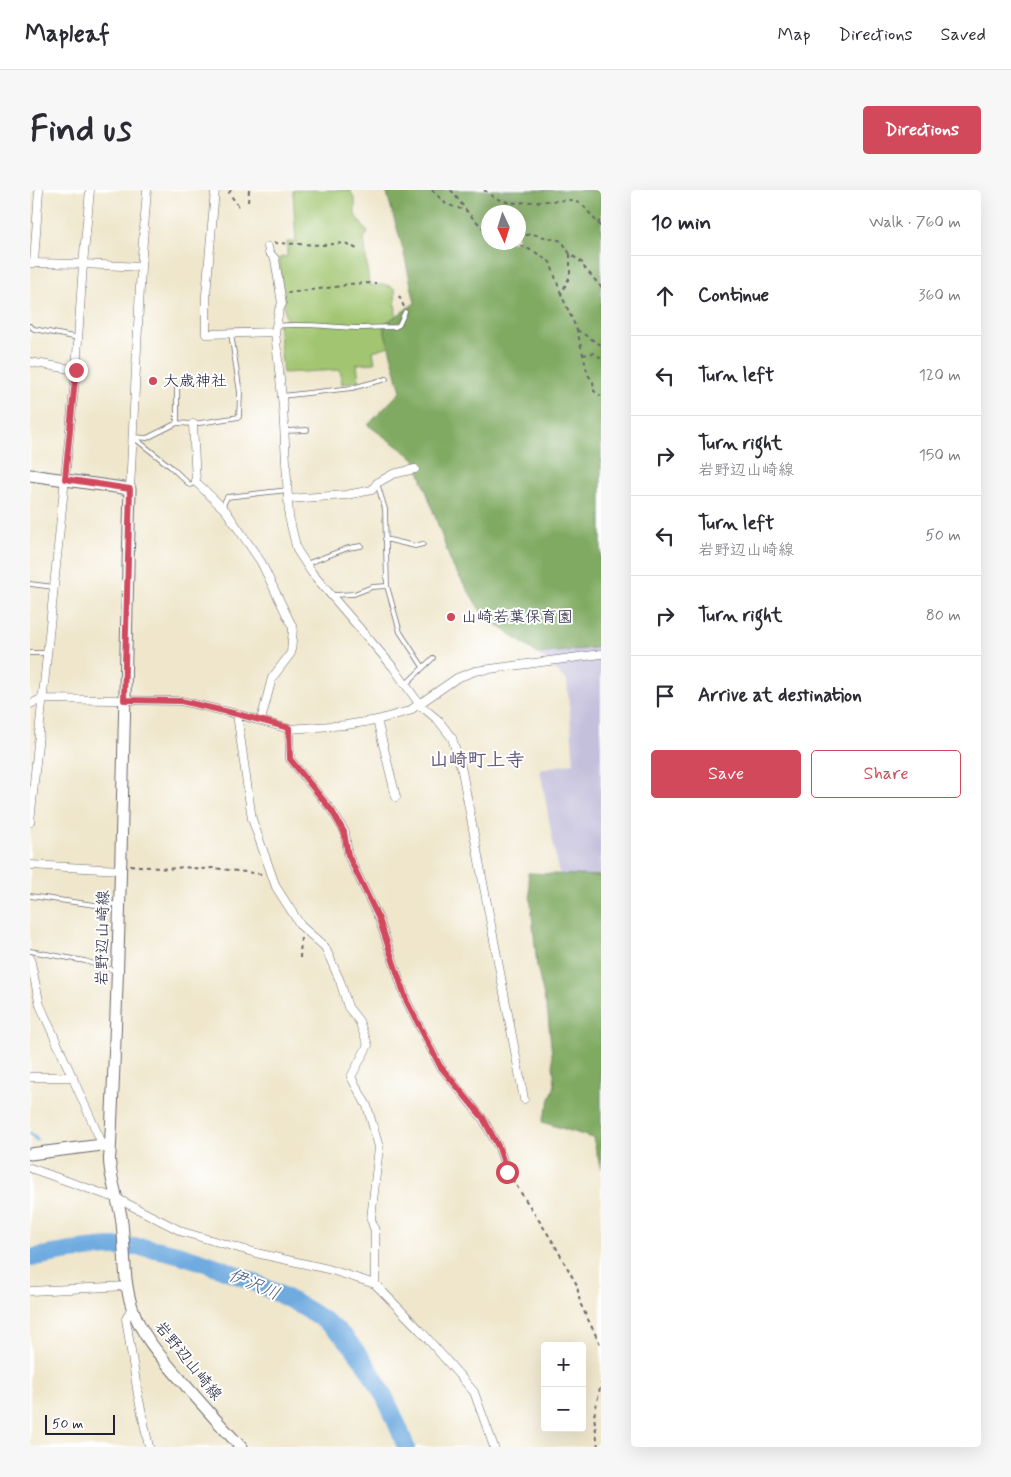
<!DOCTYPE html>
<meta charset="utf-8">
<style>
:root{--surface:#fff;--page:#f7f7f7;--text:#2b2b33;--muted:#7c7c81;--line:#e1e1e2;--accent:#d1495b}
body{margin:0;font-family:Mynerve,"Klee One",sans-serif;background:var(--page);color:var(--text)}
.controls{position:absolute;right:15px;bottom:15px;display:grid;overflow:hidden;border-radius:5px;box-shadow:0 5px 20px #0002}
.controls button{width:45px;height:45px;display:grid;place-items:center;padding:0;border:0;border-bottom:1px solid var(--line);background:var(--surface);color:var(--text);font:25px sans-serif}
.compass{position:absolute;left:451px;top:15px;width:45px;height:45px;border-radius:50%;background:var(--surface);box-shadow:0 5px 20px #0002;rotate:176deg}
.scale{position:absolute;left:15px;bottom:12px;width:70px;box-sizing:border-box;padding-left:5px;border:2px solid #22223b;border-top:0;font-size:14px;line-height:18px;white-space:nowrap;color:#22223b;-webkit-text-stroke:4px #fff;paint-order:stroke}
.stop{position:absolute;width:15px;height:15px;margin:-11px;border:4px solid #d1495b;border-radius:50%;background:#fff}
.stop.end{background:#d1495b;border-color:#fff;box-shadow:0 1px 5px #0008}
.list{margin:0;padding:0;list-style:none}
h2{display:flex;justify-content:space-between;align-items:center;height:65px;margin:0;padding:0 20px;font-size:21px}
h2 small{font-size:16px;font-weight:400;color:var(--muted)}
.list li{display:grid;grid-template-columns:32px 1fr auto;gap:15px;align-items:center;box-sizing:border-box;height:80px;padding:0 20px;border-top:1px solid var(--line)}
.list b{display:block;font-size:19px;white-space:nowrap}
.list p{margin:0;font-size:16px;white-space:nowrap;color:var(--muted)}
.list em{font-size:16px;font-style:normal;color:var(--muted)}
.actions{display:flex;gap:10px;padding:15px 20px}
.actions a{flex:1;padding:11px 0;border:1px solid var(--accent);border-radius:5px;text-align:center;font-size:18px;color:var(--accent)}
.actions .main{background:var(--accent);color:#fff}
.icon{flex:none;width:28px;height:28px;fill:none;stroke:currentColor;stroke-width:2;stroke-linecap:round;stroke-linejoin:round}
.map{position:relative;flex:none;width:571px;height:1257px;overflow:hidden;border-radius:5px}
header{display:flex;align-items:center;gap:30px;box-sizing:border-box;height:70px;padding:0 25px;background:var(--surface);border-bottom:1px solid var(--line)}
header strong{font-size:24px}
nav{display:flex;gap:28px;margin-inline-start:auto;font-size:18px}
.intro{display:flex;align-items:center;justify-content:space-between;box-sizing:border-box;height:120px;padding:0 30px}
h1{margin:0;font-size:35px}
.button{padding:12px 22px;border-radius:5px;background:var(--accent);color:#fff;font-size:18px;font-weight:700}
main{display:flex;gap:30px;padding:0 30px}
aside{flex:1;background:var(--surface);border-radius:5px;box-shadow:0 5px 20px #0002}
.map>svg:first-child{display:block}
</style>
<header>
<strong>Mapleaf</strong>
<nav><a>Map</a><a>Directions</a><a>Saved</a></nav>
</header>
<div class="intro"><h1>Find us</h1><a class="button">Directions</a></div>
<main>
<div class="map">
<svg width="571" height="1257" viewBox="0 0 571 1257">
<rect width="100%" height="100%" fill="#fff"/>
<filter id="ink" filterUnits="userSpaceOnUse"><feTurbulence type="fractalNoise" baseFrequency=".02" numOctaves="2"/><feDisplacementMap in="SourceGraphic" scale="10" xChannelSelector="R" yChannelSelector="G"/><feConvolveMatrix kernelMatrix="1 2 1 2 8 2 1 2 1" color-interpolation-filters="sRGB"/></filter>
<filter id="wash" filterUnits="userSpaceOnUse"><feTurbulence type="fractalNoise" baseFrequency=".0096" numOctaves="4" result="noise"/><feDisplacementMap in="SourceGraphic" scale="20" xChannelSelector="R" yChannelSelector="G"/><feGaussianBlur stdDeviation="1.12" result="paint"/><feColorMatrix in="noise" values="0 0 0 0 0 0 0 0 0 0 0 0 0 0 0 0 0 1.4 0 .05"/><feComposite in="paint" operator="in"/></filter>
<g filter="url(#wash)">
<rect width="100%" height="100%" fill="#efe6cb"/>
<path fill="#c4c0db" d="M571 457V686L531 685 528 680 510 579 544 573 537 491 508 464Z"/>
<path fill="#a1c56f" stroke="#627455" d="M263 0H320L325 10V25L338 43 334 48 339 95H357L365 99 366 126 353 135 359 156 343 161 345 173 327 174 329 191 312 194 310 180 253 183 248 132 256 131 249 68 257 66V52H266Z"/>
<path fill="#80aa62" stroke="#51664e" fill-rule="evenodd" d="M356 0H571V457L508 464 454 426 422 375 385 269 338 235 371 201 353 135 385 113 373 59ZM458 22H488V52H458Z
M498 683 571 686V980L563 948 512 932 525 895 518 825 507 776Z"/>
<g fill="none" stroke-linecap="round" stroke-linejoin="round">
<path stroke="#6fabe0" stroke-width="3" d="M0 943 7 950"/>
<path stroke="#6fabe0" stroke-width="18" d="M0 1068C38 1061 78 1054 117 1058 166 1063 282 1112 315 1148 343 1178 362 1219 376 1257"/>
</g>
</g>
<g filter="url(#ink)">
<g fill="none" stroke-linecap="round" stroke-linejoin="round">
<defs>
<path id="lane" d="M0 136 4 139 48 148
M247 136C273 133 299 137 326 138 339 138 352 137 365 137L369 135 375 122
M252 206 322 198 356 189
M147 233V197
M255 241 277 240
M166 292 160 295 141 277 103 247 117 248 147 233 163 234 209 227 210 203 201 143
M347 293 355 319 357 396 370 442 393 477
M192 317 197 307 258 300
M355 349 385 356 393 354
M276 374 318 358 331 356
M0 394 24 397
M303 405 324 404 342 397 357 396
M0 463H17
M376 494 403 468
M0 706 65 715 87 714
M0 761 55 771 86 781"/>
<path id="street" d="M185 0 176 105V144L245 142 253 217 259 327 267 360 282 383 363 477 390 515 408 530 422 548 432 581 494 909
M238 57 239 62 245 69 252 114 249 120 245 142
M4 72 9 0
M0 73 53 74 111 77
M0 172 46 180
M163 234 166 292 196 321 231 372 263 438 261 463 242 488 231 530
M100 299 111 77 117 0
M258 309 316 305 342 300 347 293 363 284 385 279
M0 514 12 509 151 511 207 524 259 539 316 535 347 530 379 521 427 488 445 481 571 464
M207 524 222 629 246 697 271 736 295 757 310 791 318 817 329 831 338 855 321 887 337 916 349 957 341 1029 345 1041V1094
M347 530 366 607
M259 539 260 569 302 621 315 642 318 665 349 729 377 812 410 876 453 929 469 958 477 982
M0 632 46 180 53 74 60 0
M0 675 91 680
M0 768 10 815 74 958
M0 887H43
M0 978 88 1009 153 1042 226 1063 298 1079 345 1094 390 1140 444 1202 464 1257
M0 1101 97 1096
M102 1117 96 1129 108 1205 119 1257"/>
<path id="secondary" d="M0 285 100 299C94 521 91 742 80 964 77 977 88 1011 91 1026 96 1056 92 1088 102 1117 111 1145 131 1167 150 1189 170 1212 190 1235 211 1257
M0 964 72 955"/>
</defs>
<use href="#lane" stroke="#6a676d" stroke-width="5.5"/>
<use href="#street" stroke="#6a676d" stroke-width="9"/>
<use href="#secondary" stroke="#6a676d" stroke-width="13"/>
<path stroke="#6a676d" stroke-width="2" stroke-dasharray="4 4" stroke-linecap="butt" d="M201 0 199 3 210 18
M402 0 416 14 437 21
M421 0 439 24 458 43
M454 0 465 8 480 13 540 10 552 14 571 37
M218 12 219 0
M568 34 571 28
M488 47 502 44 532 51 540 64 554 74V77L571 97
M483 52 505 62 520 72 531 104
M244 53 292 55 315 53 327 59
M540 64V86L531 104 547 140 558 185 563 191 564 201 571 206
M257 103 313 96 316 94 346 93
M369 106 374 117
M547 140 571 155
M553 165 564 163 571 168
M100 675 138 679 153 677 173 679 183 678 232 684
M270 768 271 746
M482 989 523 1052 547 1095 550 1113 571 1156
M568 1257 564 1226 571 1193"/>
<use href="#lane" stroke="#fff" stroke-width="4"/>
<use href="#street" stroke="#fff" stroke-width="8"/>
<use href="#secondary" stroke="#fff" stroke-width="11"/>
</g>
</g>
<g fill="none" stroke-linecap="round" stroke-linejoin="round" filter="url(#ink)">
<path stroke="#d1495b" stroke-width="6" d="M46 180 35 289 100 299 94 510 151 511 207 524 259 538 260 569 302 621 314 642 318 665 349 729 377 812 410 876 453 928 469 958 477 982"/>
</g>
<g fill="#d1495b" stroke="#fff" stroke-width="2">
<circle cx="123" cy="191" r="5"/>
<circle cx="421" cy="427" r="5"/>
</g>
<g text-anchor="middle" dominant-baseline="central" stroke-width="4" stroke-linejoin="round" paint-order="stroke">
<g font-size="16" fill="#22223b" stroke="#fff" text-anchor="start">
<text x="133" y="191">大歳神社</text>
<text x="431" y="427">山崎若葉保育園</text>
</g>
<g font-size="16" fill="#22223b" stroke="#fff">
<text transform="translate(73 748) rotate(-89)">岩野辺山崎線</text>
<text transform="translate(158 1171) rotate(51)">岩野辺山崎線</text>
</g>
<g font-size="18" font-style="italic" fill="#41597d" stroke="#fff">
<text transform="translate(224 1095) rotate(23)">伊沢川</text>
</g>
<g font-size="19" font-weight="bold" fill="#615578" stroke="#fff">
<text x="447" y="570">山崎町上寺</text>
</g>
</g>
</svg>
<div class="controls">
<button>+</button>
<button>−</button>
</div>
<svg class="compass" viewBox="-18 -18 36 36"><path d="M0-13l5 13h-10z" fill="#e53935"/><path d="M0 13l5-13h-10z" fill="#7c7c81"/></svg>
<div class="scale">50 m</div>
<div class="stop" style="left:477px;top:982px"></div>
<div class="stop end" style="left:46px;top:180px"></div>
</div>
<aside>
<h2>10 min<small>Walk · 760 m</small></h2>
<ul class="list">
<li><svg class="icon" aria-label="ahead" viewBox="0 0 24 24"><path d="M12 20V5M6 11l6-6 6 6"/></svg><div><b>Continue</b></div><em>360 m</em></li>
<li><svg class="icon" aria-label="left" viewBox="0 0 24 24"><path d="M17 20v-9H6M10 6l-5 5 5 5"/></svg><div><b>Turn left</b></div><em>120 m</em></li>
<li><svg class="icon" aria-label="right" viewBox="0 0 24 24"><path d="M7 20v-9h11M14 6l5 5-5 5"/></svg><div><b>Turn right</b><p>岩野辺山崎線</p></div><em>150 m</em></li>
<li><svg class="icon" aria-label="left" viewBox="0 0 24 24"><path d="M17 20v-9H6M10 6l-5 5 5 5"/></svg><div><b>Turn left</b><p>岩野辺山崎線</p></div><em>50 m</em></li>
<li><svg class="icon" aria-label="right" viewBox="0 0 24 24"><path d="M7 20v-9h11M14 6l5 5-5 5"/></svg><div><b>Turn right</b></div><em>80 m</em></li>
<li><svg class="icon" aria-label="arrive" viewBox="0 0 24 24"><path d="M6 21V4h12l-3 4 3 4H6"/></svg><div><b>Arrive at destination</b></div></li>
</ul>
<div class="actions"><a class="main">Save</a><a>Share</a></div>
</aside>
</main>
